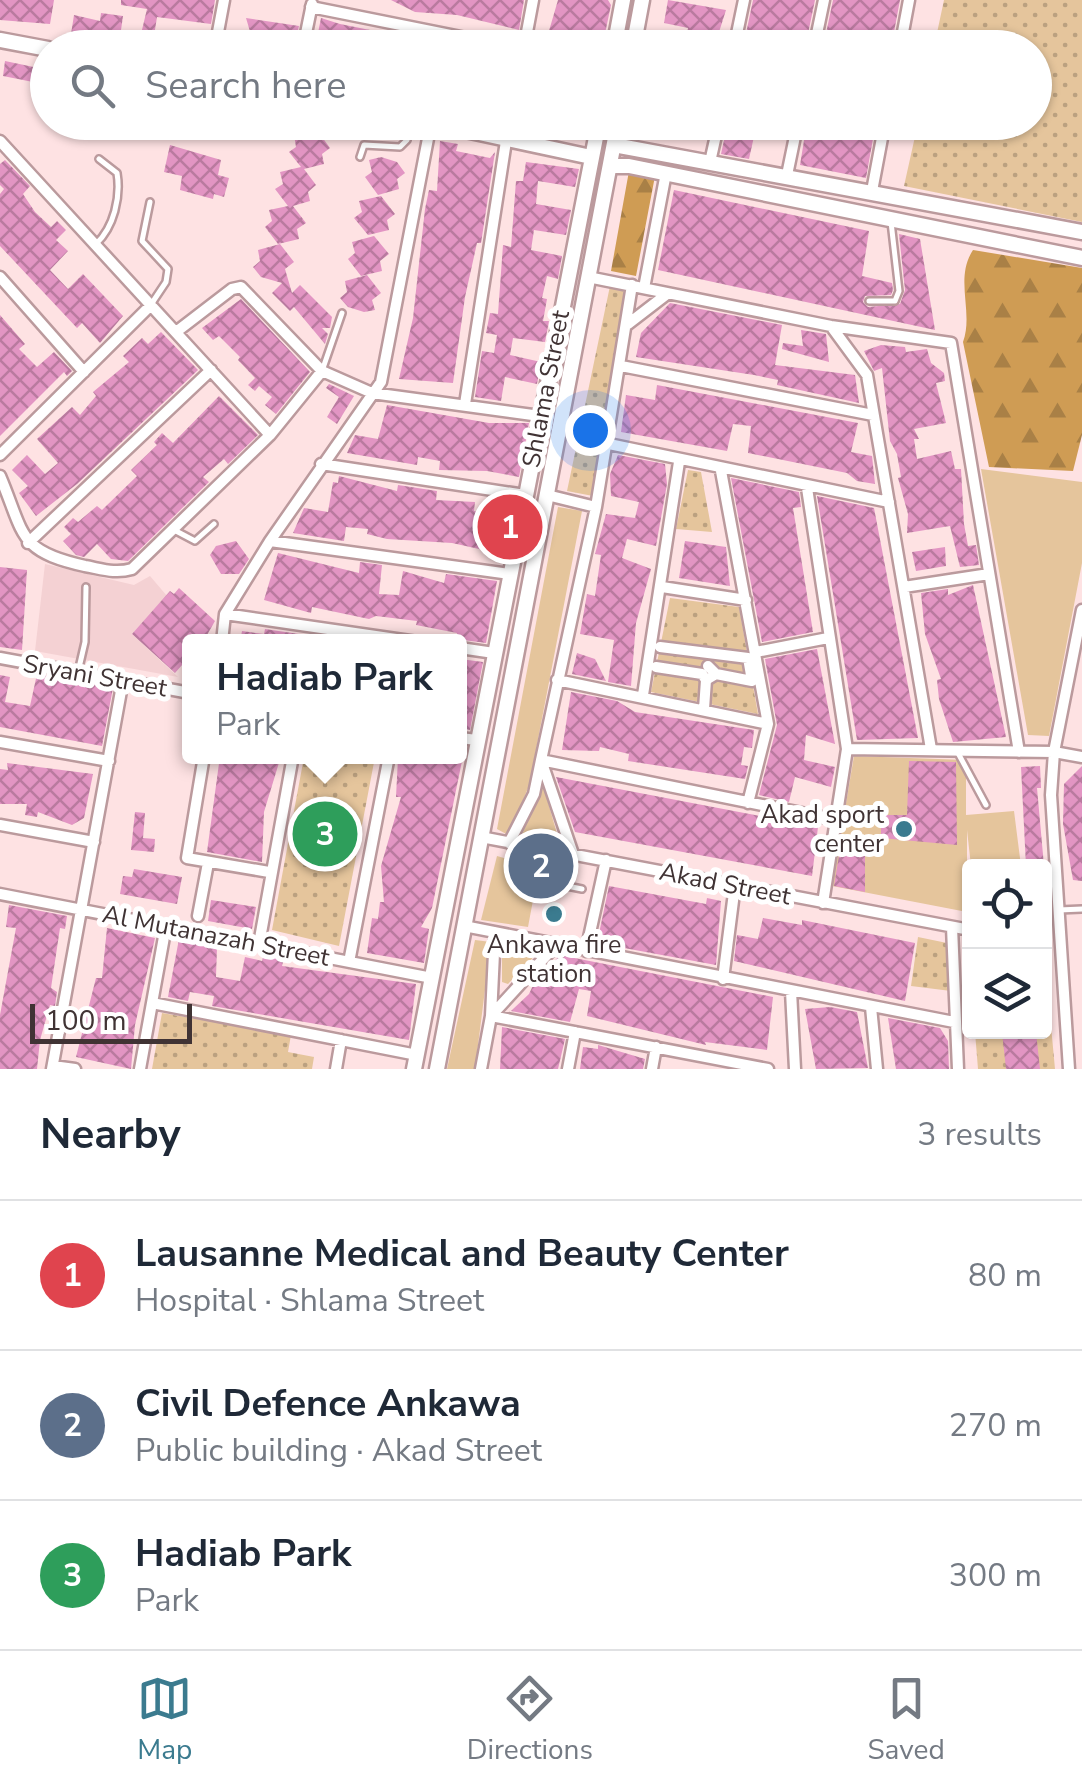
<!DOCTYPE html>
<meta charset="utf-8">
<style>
:root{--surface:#fff;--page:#f6f6f7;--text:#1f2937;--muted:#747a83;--line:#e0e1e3;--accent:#3b7b8f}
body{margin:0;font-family:"Nunito Sans",sans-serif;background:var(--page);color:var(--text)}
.controls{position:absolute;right:30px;bottom:30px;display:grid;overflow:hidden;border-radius:10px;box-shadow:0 2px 8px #0004}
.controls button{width:90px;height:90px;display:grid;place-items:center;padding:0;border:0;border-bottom:2px solid var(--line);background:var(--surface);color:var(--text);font:50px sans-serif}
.scale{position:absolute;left:30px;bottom:25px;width:162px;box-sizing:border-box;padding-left:10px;border:5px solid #403334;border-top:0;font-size:28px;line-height:35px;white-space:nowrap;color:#403334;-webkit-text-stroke:8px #fff;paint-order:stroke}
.you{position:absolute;left:590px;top:430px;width:35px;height:35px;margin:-25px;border:8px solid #fff;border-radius:50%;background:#1a73e8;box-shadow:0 0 0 15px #1a73e833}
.badge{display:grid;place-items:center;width:65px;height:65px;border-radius:50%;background:var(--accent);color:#fff;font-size:32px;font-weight:700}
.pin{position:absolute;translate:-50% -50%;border:5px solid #fff;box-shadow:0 2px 10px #0006}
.popup{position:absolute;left:182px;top:634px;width:285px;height:130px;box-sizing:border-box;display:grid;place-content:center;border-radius:10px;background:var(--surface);filter:drop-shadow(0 2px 8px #0005);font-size:32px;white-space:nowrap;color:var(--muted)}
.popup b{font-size:38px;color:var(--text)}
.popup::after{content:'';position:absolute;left:50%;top:100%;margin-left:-20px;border:20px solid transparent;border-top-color:var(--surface)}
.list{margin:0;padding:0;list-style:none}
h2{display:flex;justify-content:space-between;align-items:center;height:130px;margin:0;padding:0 40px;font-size:42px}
h2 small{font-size:32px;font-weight:400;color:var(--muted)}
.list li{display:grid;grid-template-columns:65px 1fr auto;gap:30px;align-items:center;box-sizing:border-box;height:150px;padding:0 40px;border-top:2px solid var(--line)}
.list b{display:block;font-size:38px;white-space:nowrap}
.list p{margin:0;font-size:32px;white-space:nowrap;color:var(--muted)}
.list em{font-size:32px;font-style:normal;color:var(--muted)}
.icon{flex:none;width:55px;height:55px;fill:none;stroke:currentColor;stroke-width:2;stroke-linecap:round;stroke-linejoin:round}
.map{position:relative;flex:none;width:1082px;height:1069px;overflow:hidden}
.search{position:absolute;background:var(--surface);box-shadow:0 2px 8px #0004;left:30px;right:30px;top:30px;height:110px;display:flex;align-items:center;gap:25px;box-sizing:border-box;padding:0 35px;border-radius:55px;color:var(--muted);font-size:38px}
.sheet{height:580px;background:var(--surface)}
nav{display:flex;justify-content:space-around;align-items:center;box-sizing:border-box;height:140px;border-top:2px solid var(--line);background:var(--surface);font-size:28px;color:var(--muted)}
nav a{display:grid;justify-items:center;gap:5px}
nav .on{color:var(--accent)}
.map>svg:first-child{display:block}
</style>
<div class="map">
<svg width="1082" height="1069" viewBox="0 0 1082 1069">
<defs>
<pattern id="grass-dots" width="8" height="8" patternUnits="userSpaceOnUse" patternTransform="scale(2.5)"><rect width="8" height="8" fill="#e5c59c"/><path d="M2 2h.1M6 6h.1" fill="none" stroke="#bba180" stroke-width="1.8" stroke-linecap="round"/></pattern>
<pattern id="forest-firs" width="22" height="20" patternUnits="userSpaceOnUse" patternTransform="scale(2.5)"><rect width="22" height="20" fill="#cf9c54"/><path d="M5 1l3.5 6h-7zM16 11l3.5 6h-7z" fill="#a98046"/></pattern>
<pattern id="building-cross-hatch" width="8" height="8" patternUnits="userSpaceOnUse" patternTransform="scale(2.5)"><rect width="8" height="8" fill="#e295c3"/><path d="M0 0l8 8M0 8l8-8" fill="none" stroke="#b97a9f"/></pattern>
</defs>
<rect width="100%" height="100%" fill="#fee2e3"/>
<path fill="#f4d1d3" d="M45 564 134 585 150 576 167 596 132 634 178 677 35 651Z"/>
<path fill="url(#grass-dots)" d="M944 0H1082V222L904 186 918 123 1034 122V48L934 47Z
M610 286 628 290 593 496 567 491Z
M688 470 701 472 712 532 676 529Z
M670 598 739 607 758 714 651 692Z
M304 757H375L339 946 272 930Z
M918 937 947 943 951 991 911 986Z
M1045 961 1055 1069H978L975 1032H1044Z
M162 1013 291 1035 288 1052 314 1057 312 1069H152Z"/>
<path fill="url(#forest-firs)" d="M629 171 655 176 636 276 611 271Z
M973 250 1082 268V435L1073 471 989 467 963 342C974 312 954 279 973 250Z"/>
<path fill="#e5c59c" d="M981 469 1082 482V563L1049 736 1028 735Z
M558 507 582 511 529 786 508 835 497 829Z
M854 756 966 760V815L1014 811 1021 866H971L967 830V912L832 886Z
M543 785 560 844 521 837Z
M497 856 539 868 528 927 481 920Z
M502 939 543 947 508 984 502 982Z
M475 940 491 942 475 1069H447Z"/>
<path fill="url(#building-cross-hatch)" d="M0 0H54L50 24 0 20Z
M121 0H215L211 24 157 17 154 36 161 38 160 48 119 41 118 47 71 34 74 15 100 21 101 13 123 16 121 30 141 34 147 9 121 5Z
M391 0H524L519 30 457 15 415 12Z
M558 0H608L611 5 602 48H544Z
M668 0 726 10 714 48H683L688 28 664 23Z
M753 0H815L805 48H743Z
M833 0H900L891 48H823Z
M246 18 299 26 294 48H255Z
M321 18 340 24 460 48H349L317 38Z
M5 61 48 70V85L3 76Z
M632 122H669L666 140 630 133Z
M728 122H789L786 138 755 132 749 159 721 154Z
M807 122H876L866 178 800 165Z
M306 132 322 137 330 148 322 154 324 164 304 169 316 185 308 192 310 201 293 206 306 223 297 229 299 239 278 244 265 227 272 221 269 210 288 206 275 189 283 184 280 172 301 167 289 152 296 147 294 135Z
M440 141 458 144 456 151 490 158 495 152 481 243H477L465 297 453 383 399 379 413 318 425 209 429 190 437 191Z
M170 145 221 160 218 175 229 178 224 197 214 194 213 199 180 190 182 176 164 172Z
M381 157 397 162 405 173 397 179 399 189 378 195 365 177 372 172 369 160Z
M5 160 30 186 23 194 35 212 51 227 57 221 66 230 56 240 68 251 50 270 68 289 83 274 123 316 100 343 82 323 77 328 0 246V194L4 189 0 185V164Z
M526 162 579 169 575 187 538 181 536 204 571 210 566 235 534 230 531 250 562 256 558 279 547 276 542 298 547 299 543 321H549L545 342 513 338 510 355 541 362 537 384 505 377 501 401 475 397 482 351 494 353 497 335 486 333 490 313 498 314 503 245 511 247 516 181H523Z
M674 190 869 231 862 276 892 283 893 290 891 295 865 296 863 302 868 307 900 304 905 290 899 234 920 239 935 330 658 270Z
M381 196 395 214 387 220 389 230 368 235 354 218 362 212 359 201Z
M374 236 389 254 380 261 382 271 361 276 348 259 355 253 352 242Z
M280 244 294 262 285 269 292 293 300 285 332 317 330 328H322L328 334 325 344 294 307 290 311 272 293 282 283 261 277 253 267 260 261 258 250Z
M367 275 381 293 372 300 375 310 364 312 348 307 340 298 347 292 345 281Z
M241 299 310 372 276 414 265 405 272 397 259 386 255 391 248 385 255 378 238 360 240 357 219 336 213 340 202 328Z
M670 303 782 325 775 365 855 375 859 403 777 385 778 380 754 375 636 357 641 333Z
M0 315 25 344 19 349 37 367 54 352 72 371 67 376 64 372 0 436Z
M801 330 826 334 829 362 782 349 783 343 803 346Z
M161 332 198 370 77 484 36 516 19 493 28 486 12 470 27 455 45 474 58 463 37 439 72 407 80 415 96 396 93 392 129 362 123 356 142 338 148 344Z
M881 345 905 347 906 352 927 349 931 363 944 373 945 381 936 383 946 423 914 429 919 439H914L917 459 951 451 955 469H961L964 524 968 546 976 545 979 565 960 567 950 526 907 533 908 514 898 478 901 477 897 454 890 441 882 368 874 371 864 351Z
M329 384 354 396 337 424 327 417 339 397 326 388Z
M657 385 858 423 851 452 872 456 875 484 857 481 847 473 748 453 751 426 733 424 727 451 621 432 626 395 655 400Z
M219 396 258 435 228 464 224 459 203 477 209 482 128 561 111 559 97 544 84 557 76 555 63 541 71 534 64 527 73 518 78 522 97 506 102 510 137 476 131 470 157 445 154 442 162 433 173 443Z
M387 405 489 423H529L519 477 487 471 439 470 440 461 418 457 417 465 347 453 355 435 378 439Z
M618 455 665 464 667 484 656 546 627 539 622 558 651 569 636 623 631 686 608 682 614 640 580 634 587 594 595 596 601 555 595 554 606 514 635 518 639 502 611 496 610 474Z
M339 476 397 491 398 485 437 491 436 500 475 502 474 511 511 519 502 554 452 543 387 539 367 534 368 529 346 527 344 541 293 533 304 508 328 512 333 482 338 483Z
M731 478 799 492 801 507 793 508 813 632 762 642Z
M817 496 874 508 918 738 857 740Z
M236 541 249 559 239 574H221L210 555 216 546Z
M685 541 726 547 730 586 679 578Z
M945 547 946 566 916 571 912 552Z
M278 553 359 573 360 562 382 565 379 594 399 595 403 571 444 583 446 574 497 581 486 643 456 639 457 633 416 625 417 621 376 616 369 619 312 607 311 613 264 600Z
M0 567 27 570 22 650 0 647Z
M973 585 1006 737 953 742 939 699 937 680 941 679 925 634 921 593 948 589V595Z
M179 588 215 621 203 642H190V656L175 673 132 634 170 591 174 594Z
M265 629 312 636 311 642H240L242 631 264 634Z
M817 649 835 744 806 735 804 760 835 767 831 787 795 777 789 802 759 795 777 725 765 659Z
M577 653 595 659 606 681 572 674Z
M460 659 483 662 470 730 460 728Z
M37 674 113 688 102 746 0 727V675L10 677 5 702 30 706Z
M571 692 617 701 635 712 754 730 752 748 744 747 741 765 748 766 745 779 628 761 629 754 600 747 599 751 562 750Z
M220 756H281L264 812 262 862 207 852Z
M411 756H463L432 908 421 927 429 929 424 963 367 953 372 918 378 919 380 902H384L381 866 401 797H396L398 758 411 761Z
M909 761 956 762 957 845 881 838V815H907Z
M7 763 93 774 84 818 72 825 38 812 37 817 25 815 27 804H0V769L8 770Z
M1040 766 1041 788H1037L1044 866H1026L1021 767Z
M1082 766V881L1073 880 1063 824 1064 784Z
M556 777 818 827 812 876 575 832Z
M135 812 145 813 143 838 155 839 154 852 131 850Z
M841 843 865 845V892L834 886Z
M134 869 182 877 177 904 120 894 123 876 132 877Z
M609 886 706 904 707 898 721 901 716 965 597 943Z
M211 900 256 907 252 929 208 921Z
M9 905 67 916 65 929 60 928 51 988 57 992 55 1006 50 1005 40 1040 37 1069H0V1015L16 928 6 927Z
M763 918 802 925V920L915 943 905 1001 734 961 737 935 758 939Z
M107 928 155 938 135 1025 131 1069 76 1057 96 978H102Z
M179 939 217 948 216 977 240 981 245 957 262 961 264 954 284 958 282 966 416 984 409 1040 212 1006 214 996 190 992 188 1001 168 997Z
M559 955 773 997 767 1050 705 1042 706 1045 587 1016 591 991 579 989 570 1022 511 1011 529 994 536 979 542 981Z
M830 1007 857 1012 868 1068 816 1069 805 1009Z
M888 1018 940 1028 948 1041 949 1069H896Z
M502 1027 565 1039 558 1069H500Z
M1002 1032H1036L1040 1069H1006Z
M598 1045 645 1059 643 1069H580L583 1047 598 1049Z"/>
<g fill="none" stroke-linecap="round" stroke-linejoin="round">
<defs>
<path id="lane" d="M360 157 364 145 400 147 407 140 410 122
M150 202 142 241 168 269 166 282 152 303
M96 244C114 227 121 197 117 173L99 159
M869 301H895L899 291 891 222
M322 371 342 313
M176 531 195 541 214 524
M78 672 85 642 86 587
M958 753 986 805
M542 881 582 889
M553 883 559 852
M1059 910 1082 909"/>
<path id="street" d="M311 7 516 48
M215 48 224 0
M303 48 312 4
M524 48 533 0
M734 48 744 0
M814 48 824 0
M900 48 909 0
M0 141 270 435
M710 162 719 122
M787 175 798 122
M872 191 885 122
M0 277 84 372
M588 277 831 326 951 343 1019 752
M644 288 666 173
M628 324 667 294
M831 326 867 375 931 749
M176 332 232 289 241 287 322 371 372 393 540 416
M621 366 873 415
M465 404 509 122
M609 444 889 502
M0 455 151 305
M321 464 525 495
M721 471 768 724 748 803
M0 476C25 535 17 551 85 566 102 569 115 574 132 569L270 435 322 371
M807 488 847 749 823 903
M547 495 596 507
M270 541 510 574
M28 543 211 370
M662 587 746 600
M904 587 989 574
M225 614 417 642
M222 642 225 614 270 541 381 382 431 123
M660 647 748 658 752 681 716 674
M460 648 494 653
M756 652 828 638
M0 658 190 693
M656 667 702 674 706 680
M557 680 768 724
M643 695 679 462
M704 709 706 680 716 674 708 666
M460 738 477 740
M0 742 109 761
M847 749 1054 752 1082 757
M204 756 187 858 269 872
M541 760 836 820
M541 760 573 854
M0 825 94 842
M481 837 970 930
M509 843 534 794 541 760 596 507 632 285
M0 894 432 978
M198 916 208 863
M464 926 954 1022
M952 927 958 1069
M259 944 293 756
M556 945 491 1016 768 1069
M586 951 606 860
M349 962 389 756
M723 979 735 885
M791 991 795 1069
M152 1003 417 1055
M871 1007 877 1069
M53 1066 75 1069
M52 1069 123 680
M140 1069 166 926
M336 1069 341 1040
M481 1069 491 1016 495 932
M568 1069 575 1032
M652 1069 656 1047
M1069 1069 1051 795 1054 752 1082 610"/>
<path id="secondary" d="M0 40 48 49
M614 48 623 0
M633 48 642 0
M428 122 591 157
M614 145 1082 232
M610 166H629L1082 258
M414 1069 599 122
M437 1069 618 122"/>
</defs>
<use href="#lane" stroke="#bb9a9d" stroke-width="10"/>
<use href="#street" stroke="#bb9a9d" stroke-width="15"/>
<use href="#secondary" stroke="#bb9a9d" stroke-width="19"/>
<use href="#lane" stroke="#fff" stroke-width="5"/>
<use href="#street" stroke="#fff" stroke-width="10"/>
<use href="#secondary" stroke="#fff" stroke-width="14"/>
</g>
<g fill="#3b7b8f" stroke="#fff" stroke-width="4">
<circle cx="904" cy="829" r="10"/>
<circle cx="554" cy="914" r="10"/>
</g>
<g text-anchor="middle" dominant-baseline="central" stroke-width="10" stroke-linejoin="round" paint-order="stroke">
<g font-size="25" fill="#403334" stroke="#fff">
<text transform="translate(546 389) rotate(-79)">Shlama Street</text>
<text transform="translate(95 676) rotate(10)">Sryani Street</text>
<text transform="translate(725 884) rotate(11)">Akad Street</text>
<text transform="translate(216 936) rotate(11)">Al Mutanazah Street</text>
</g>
<g font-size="25" fill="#403334" stroke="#fff" text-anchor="end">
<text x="884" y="815">Akad sport<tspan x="884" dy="29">center</tspan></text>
<text x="554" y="945" text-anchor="middle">Ankawa fire<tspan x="554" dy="29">station</tspan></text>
</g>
</g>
</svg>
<div class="controls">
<button><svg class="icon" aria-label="locate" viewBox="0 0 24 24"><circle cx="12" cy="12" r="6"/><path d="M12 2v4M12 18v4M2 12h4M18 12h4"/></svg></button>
<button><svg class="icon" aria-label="layers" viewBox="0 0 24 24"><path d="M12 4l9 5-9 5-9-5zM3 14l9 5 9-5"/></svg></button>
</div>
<div class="scale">100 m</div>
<div class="you"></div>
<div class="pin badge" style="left:510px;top:527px;background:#e0444e">1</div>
<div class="pin badge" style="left:541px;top:866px;background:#5c6f8a">2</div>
<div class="pin badge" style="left:325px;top:834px;background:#2e9e5b">3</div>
<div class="popup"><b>Hadiab Park</b>Park</div>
<div class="search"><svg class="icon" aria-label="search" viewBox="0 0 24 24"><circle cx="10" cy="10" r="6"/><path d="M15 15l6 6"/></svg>Search here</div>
</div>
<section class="sheet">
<h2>Nearby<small>3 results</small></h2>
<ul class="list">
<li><span class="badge" style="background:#e0444e">1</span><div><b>Lausanne Medical and Beauty Center</b><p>Hospital · Shlama Street</p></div><em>80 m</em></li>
<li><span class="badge" style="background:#5c6f8a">2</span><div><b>Civil Defence Ankawa</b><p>Public building · Akad Street</p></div><em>270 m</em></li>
<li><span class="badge" style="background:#2e9e5b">3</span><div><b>Hadiab Park</b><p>Park</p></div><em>300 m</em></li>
</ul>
</section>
<nav>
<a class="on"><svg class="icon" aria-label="map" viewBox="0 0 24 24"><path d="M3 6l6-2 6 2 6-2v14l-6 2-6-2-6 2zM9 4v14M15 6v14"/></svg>Map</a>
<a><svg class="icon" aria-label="directions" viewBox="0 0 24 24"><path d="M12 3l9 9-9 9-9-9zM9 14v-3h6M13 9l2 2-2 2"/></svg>Directions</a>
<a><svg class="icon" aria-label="saved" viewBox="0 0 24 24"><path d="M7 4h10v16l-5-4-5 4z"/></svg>Saved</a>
</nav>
